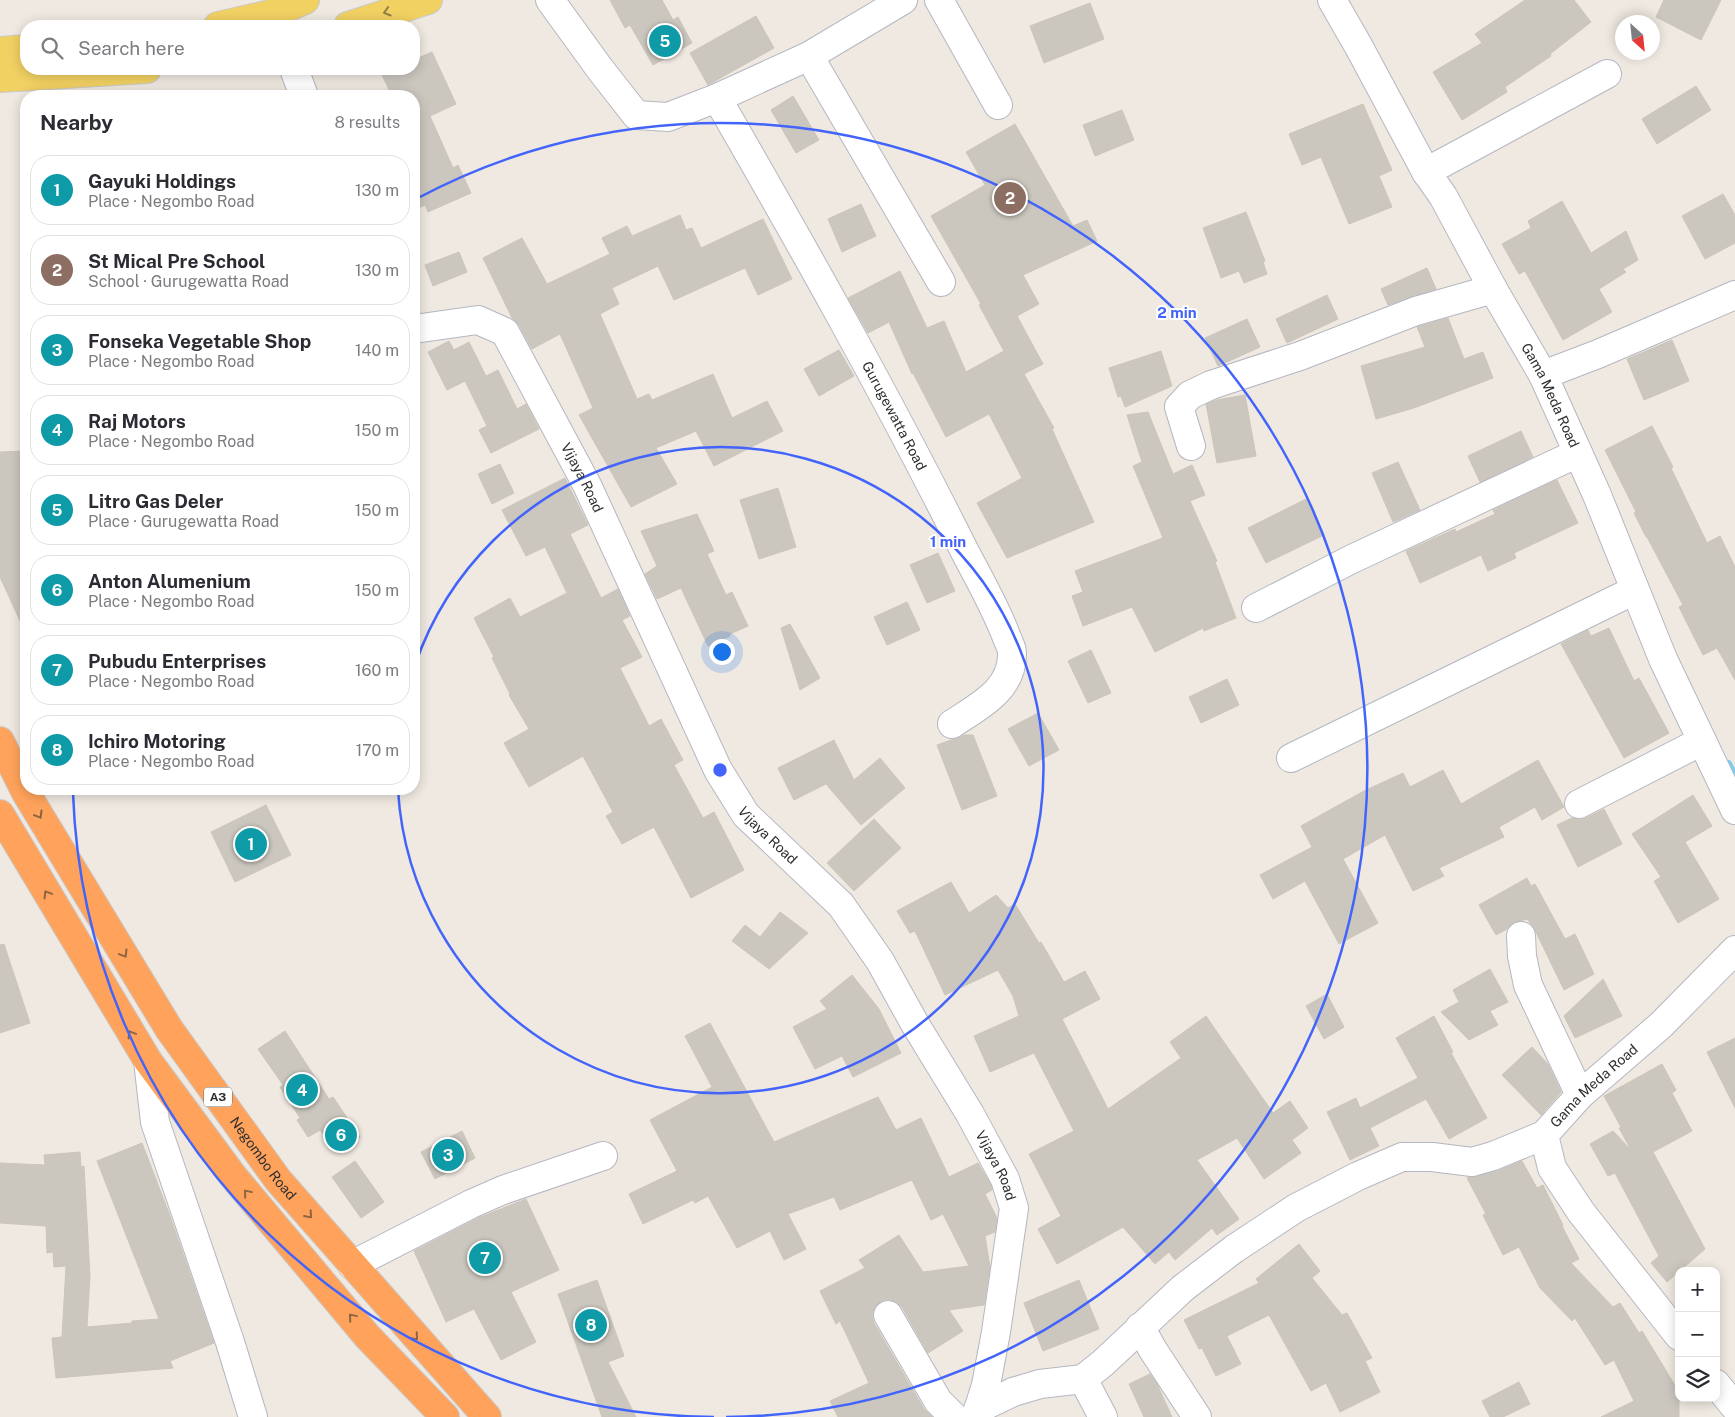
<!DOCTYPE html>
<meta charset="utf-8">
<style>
:root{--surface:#fff;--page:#f7f7f7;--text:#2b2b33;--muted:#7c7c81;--line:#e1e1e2;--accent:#2563eb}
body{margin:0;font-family:"Public Sans",sans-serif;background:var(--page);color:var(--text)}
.controls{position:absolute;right:15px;bottom:15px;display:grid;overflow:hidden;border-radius:10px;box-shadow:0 2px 12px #0003}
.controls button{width:45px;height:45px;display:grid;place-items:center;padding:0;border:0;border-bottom:1px solid var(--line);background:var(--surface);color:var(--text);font:25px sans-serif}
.compass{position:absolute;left:1615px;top:15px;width:45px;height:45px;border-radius:50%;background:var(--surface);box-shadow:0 2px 12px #0003;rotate:153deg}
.you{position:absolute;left:721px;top:651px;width:18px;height:18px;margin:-12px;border:4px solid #fff;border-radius:50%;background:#1a73e8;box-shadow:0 0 0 8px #1a73e833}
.badge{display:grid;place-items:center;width:32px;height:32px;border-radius:50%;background:var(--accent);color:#fff;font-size:16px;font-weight:700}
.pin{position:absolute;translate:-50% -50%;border:2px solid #fff;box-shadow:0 1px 5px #0006}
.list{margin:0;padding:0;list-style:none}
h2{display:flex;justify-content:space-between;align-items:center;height:65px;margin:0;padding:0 20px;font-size:21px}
h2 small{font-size:16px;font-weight:400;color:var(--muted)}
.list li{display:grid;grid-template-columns:32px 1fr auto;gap:15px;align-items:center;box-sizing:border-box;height:70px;margin:0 10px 10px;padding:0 10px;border:1px solid var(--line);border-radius:20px}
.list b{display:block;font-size:19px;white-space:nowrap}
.list p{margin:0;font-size:16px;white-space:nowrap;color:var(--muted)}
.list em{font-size:16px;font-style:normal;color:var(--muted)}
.icon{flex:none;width:28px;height:28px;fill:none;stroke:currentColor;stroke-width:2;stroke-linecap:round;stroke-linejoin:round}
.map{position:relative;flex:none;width:1735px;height:1417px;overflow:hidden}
.search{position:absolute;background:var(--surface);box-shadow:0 2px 12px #0003;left:20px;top:20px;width:400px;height:55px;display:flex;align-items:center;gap:12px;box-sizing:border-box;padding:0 18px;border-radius:20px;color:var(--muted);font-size:19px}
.panel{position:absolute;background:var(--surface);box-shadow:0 2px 12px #0003;left:20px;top:90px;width:400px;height:705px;border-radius:20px}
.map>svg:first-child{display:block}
</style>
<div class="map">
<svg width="1735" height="1417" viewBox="0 0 1735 1417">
<rect width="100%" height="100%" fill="#efe9e1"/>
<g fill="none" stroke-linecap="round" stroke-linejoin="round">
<path stroke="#75cff0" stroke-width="8" d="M1728 764 1735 777"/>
</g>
<path fill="#cbc7bf" stroke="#cbc5ba" d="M610 0H662L673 20 678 17 692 43 653 65 630 25 625 28Z
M1525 0H1574L1591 22 1550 54 1551 56 1505 87 1507 92 1462 120 1433 72 1482 43 1475 34Z
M1664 0H1721L1701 40 1656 17Z
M1090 3 1104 39 1044 63 1030 26Z
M756 16 774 48 708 85 690 53Z
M432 52 456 104 430 116 453 168 458 165 471 193 428 212 425 205 414 210V96H392L382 75 395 69H414V60Z
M1696 86 1711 110 1657 144 1642 119Z
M793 96 819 140 796 153 771 110Z
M1363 104 1392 170 1379 176 1392 207 1349 224 1321 157 1302 165 1289 134Z
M1122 110 1134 140 1095 156 1083 125Z
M1015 124 1073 226 1087 220 1097 241 1023 275 1039 304 1017 316 1043 364 1024 374 1054 428 1052 429 1094 522 1007 558 977 503 1022 478 989 414 946 437 913 373 912 374 889 322 868 333 848 298 900 271 927 328 944 321 966 372 1004 351 979 305 981 304 931 216 985 185 966 152Z
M1723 194 1735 215V243L1705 259 1682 216Z
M1562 201 1591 253 1626 231 1638 260 1623 269 1626 272 1599 289 1612 312 1563 340 1525 271 1519 274 1502 244 1531 228 1528 221Z
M861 204 876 236 842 252 828 219Z
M1246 212 1265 261 1263 262 1267 274 1244 283 1239 271 1221 278 1203 228Z
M680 215 686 230 692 228 701 248 763 219 792 279 758 295 745 268 674 300 658 266 612 288 619 304 600 314 637 399 649 394 652 400 713 374 732 418 767 401 783 431 714 466 696 431 656 448 677 484 631 507 579 415 593 408 560 334 532 349 519 325 512 318 483 258 522 238 547 284 610 254 602 238 627 226 632 236Z
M459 252 467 272 433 286 425 265Z
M1427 268 1436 289 1388 305 1381 289Z
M1327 295 1338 319 1287 343 1276 319Z
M1448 318 1464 359 1483 352 1493 378 1414 408 1376 419 1361 366 1425 347 1417 327Z
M1247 319 1260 347 1218 366 1205 338Z
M1672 340 1689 381 1644 400 1627 359Z
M449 341 454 350 469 342 486 376 498 370 517 409 526 404 539 429 491 453 479 430 487 426 465 381 447 390 428 352Z
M839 350 854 376 819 396 804 369Z
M1161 351 1172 386 1125 407 1121 396 1118 397 1109 368Z
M1245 395 1256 456 1217 463 1206 404 1216 400Z
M1148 412 1173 474 1192 465 1205 495 1190 501 1217 561 1215 562 1236 618 1204 631 1203 628 1155 652 1132 607 1083 626 1072 596 1083 592 1075 571 1163 538 1133 466 1142 462 1127 415Z
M1652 426 1673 467 1671 468 1707 543 1720 536 1735 567V680L1717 648 1703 655 1679 607 1683 605 1647 537H1646L1634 513 1636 512 1605 450Z
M1521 431 1533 457 1480 482 1468 456Z
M26 451V634L0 577V452Z
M1398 462 1420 510 1393 522 1372 473Z
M500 464 514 493 492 504 478 474Z
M565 478 588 525 570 534 601 598 618 589 630 616 622 620 642 657 620 668 649 726 661 719 683 760 674 765 703 818 714 812 744 870 691 898 654 827 622 844 606 816 613 812 583 756 529 787 504 743 529 729 509 695 510 694 492 658 494 657 474 618 510 598 520 617 567 593 545 547 526 556 502 510Z
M1557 480 1578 523 1514 553 1516 558 1488 571 1481 555 1420 583 1406 551 1455 529 1456 532 1495 514 1493 510Z
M778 488 796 547 759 559 740 500Z
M1306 499 1324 535 1266 563 1248 528Z
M697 514 714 551 707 554 726 595 732 592 748 626 730 634V636L708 646 681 588 657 599 645 574 657 566 641 531Z
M938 553 955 591 927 603 910 565Z
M907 602 920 630 887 645 874 617Z
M790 624 820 678 800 690 781 628Z
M1609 628 1634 681 1639 678 1669 733 1624 758 1561 644 1588 630 1591 636Z
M1091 650 1111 693 1088 703 1068 661Z
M1227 679 1239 705 1201 723 1189 697Z
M1038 713 1059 750 1029 766 1008 729Z
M965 735H973L997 796 962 810 937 745Z
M834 740 854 780 880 758 905 788 861 825 826 784 794 800 778 768Z
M1538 760 1564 807 1542 820 1535 807 1499 827 1504 837 1439 868 1444 876 1413 891 1385 835 1343 859 1378 923 1339 944 1305 881 1273 899 1260 875 1312 847 1301 826 1364 791 1403 773 1410 787 1443 770 1461 804Z
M1693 795 1712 826 1685 842 1719 899 1678 923 1654 881 1661 877 1632 834Z
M266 805 291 855 235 882 211 832Z
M1604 809 1622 844 1578 867 1557 825 1572 818 1579 820 1586 818Z
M874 819 901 848 854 891 827 863Z
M1527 878 1531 886 1535 884 1565 939 1575 934 1594 974 1564 990 1534 928 1527 919 1513 923 1507 929 1496 935 1479 905Z
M951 882 969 913 996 895 1008 908 1015 904 1039 943 1041 942 1064 982 1085 971 1100 999 1062 1019 1108 1109 1181 1058 1170 1042 1206 1016 1273 1113 1290 1101 1308 1128 1292 1140 1301 1153 1264 1179 1237 1138 1197 1160 1239 1219 1217 1235 1212 1228 1175 1260 1169 1252 1155 1264 1123 1227 1057 1264 1038 1229 1061 1216 1029 1154 1074 1131 1034 1053 990 1072 974 1036 1019 1016 1013 996 998 970 945 995 915 931 910 933 897 911Z
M780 912 808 933 769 969 732 941 745 925 760 937Z
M4 944 30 1023 0 1033V945Z
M1490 969 1508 1002 1490 1011 1498 1025 1469 1040 1441 1012 1459 1002 1453 990Z
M852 975 879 1009 901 1053 853 1077 842 1056 815 1069 793 1027 827 1009 820 1001Z
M1603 979 1622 1016 1575 1038 1564 1016Z
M1327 994 1344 1027 1324 1039 1306 1006Z
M1434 1016 1453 1052 1451 1053 1487 1118 1449 1139 1426 1099 1370 1128 1379 1146 1350 1160 1327 1112 1356 1098 1360 1108 1418 1078 1396 1038Z
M710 1023 774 1142 878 1097 896 1130 921 1118 949 1177 978 1163 991 1185 992 1190 985 1194 997 1218 995 1232 985 1236 990 1267 984 1305 949 1310 963 1331 928 1353 902 1307 896 1302 888 1299 881 1301 875 1307 872 1315 874 1323 924 1409 932 1417H838L830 1401 869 1383 840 1321 836 1324 820 1291 865 1268 859 1260 899 1235 923 1272 969 1266 943 1214 931 1220 912 1180 840 1210 834 1197 788 1214 806 1249 784 1260 770 1231 737 1248 708 1196 695 1203 693 1200 643 1224 629 1194 677 1171 650 1120 712 1087 685 1036Z
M285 1031 329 1099 333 1097 360 1137 338 1153 320 1130 308 1137 297 1120 300 1118 280 1087 283 1085 258 1049Z
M1735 1038V1108L1707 1052Z
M1532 1047 1548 1064 1561 1092 1541 1115 1502 1075Z
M1662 1064 1676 1090 1672 1093 1692 1131 1653 1152 1705 1249 1667 1282 1651 1263 1659 1256 1615 1173 1608 1176 1590 1144 1613 1131 1631 1150 1619 1128 1621 1127 1604 1096Z
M462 1131 475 1158 435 1179 421 1152Z
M142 1143 170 1216 214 1343 170 1361 173 1368 56 1378 52 1338 62 1337 66 1266 54 1267 53 1252 47 1253 46 1226 0 1223V1163L45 1165 44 1155 80 1152 81 1167 84 1166 90 1276 87 1327 132 1323V1321L159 1319 97 1161Z
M355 1161 384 1202 361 1218 332 1177Z
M1522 1161 1537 1188 1543 1185 1563 1225 1562 1226 1579 1259 1571 1263 1613 1307 1620 1303 1639 1333 1642 1331 1679 1392V1417H1601L1634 1401 1614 1360 1605 1365 1575 1318 1572 1321 1540 1288 1519 1247 1503 1255 1483 1215 1486 1214 1467 1178 1497 1171Z
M526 1199 559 1270 511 1292 536 1342 501 1360 474 1309 446 1322 414 1251 478 1218Z
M1299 1244 1320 1271 1312 1278 1342 1315 1347 1313 1372 1358 1365 1361 1380 1392 1340 1412 1326 1383 1311 1391 1269 1315 1227 1336 1241 1364 1216 1376 1202 1348 1199 1349 1184 1320 1259 1283 1256 1279Z
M597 1280 624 1356 608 1362 636 1417H602L558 1294Z
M1079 1280 1099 1329 1043 1351 1024 1303Z
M1150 1374 1157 1384 1172 1417H1144L1129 1384Z
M1519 1382 1530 1404 1503 1417H1490L1482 1401Z"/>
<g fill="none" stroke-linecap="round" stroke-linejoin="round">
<defs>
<g id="minor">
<path d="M550 0 600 69 636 115 668 117 717 98 809 56 903 0"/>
<path d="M939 0 998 105"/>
<path id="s1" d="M1332 0 1359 47 1426 172 1443 196 1493 289 1543 375 1597 495 1663 659 1735 810"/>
<path d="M809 56 941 282"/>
<path d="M294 69 304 96"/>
<path id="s2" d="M717 98C803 247 887 396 964 550 979 579 996 608 1007 638 1009 643 1012 648 1012 653 1013 690 979 706 952 724"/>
<path d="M1426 172 1607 74"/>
<path id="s3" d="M414 329 478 320 505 332 587 485 718 770 746 815 841 905 880 961 915 1024 970 1114 1005 1179 1014 1208 996 1332 986 1385 976 1417"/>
<path d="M1543 375 1598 354 1735 295"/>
<path d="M1191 446 1179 407 1190 395 1211 385 1300 356 1416 311 1493 289"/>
<path d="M1256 608 1352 559 1578 453"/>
<path d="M1291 758 1635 590"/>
<path d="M1579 804 1702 741"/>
<path d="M1521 936 1522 956 1528 985 1580 1095"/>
<path d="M148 1061 155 1122 230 1342 253 1417"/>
<path d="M352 1265 471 1204 503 1190 603 1156"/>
<path d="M888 1315 938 1401 954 1417"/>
<path d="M1140 1327 1153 1350 1197 1417"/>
<path id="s4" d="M1679 1336 1581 1212 1552 1168 1544 1135 1580 1095 1661 1025 1735 950"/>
<path d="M1083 1379 1103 1417"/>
<path d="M1716 1384 1735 1407"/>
<path d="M978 1409 1013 1392 1040 1384 1083 1379 1103 1363 1183 1288 1234 1249 1296 1208 1358 1176 1402 1157H1432L1472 1162 1493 1156 1544 1135"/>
</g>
<path id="major" d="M218 26 275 13 305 0
M348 26 428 0
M0 51 26 49
M0 78 147 69"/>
<g id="highway">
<path id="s5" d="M0 741 26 793 169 1029 278 1180 487 1417"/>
<path d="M0 814 148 1061 233 1176 367 1336 445 1417"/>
</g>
</defs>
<use href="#minor" stroke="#b4b7c1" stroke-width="30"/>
<use href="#major" stroke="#c9c9c9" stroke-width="30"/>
<use href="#highway" stroke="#c9c9c9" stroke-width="30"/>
<use href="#minor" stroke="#fff" stroke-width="28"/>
<use href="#major" stroke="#f2d163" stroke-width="28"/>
<use href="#highway" stroke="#ffa35c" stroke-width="28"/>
</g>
<defs><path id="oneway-chevron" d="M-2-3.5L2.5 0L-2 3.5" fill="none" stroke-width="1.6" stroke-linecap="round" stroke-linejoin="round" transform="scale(1.25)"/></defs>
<use stroke="#908048" href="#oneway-chevron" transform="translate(387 12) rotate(163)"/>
<g stroke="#8c6343">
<use href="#oneway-chevron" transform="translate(39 815) rotate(59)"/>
<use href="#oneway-chevron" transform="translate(47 894) rotate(-121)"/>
<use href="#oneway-chevron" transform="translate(124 954) rotate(59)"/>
<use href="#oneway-chevron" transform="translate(131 1034) rotate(-121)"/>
<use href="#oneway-chevron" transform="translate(247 1193) rotate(-130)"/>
<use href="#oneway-chevron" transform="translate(309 1215) rotate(49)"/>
<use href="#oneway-chevron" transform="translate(352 1317) rotate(-130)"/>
<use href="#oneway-chevron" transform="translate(415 1337) rotate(49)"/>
</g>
<g fill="none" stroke="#4264fb" stroke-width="2.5">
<path d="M415 665A323 323 0 1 1 398 790"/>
<path d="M714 1417A647 647 0 0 1 73 793M416 199A647 647 0 1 1 726 1417"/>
</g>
<g text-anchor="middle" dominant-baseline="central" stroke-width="4" stroke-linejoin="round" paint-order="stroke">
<rect fill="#fff" stroke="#6d6d6d" stroke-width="1" x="204" y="1087.5" width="28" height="19" rx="4"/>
<g font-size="12" font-weight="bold" fill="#2e2e2e">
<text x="218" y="1097">A3</text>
</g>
<g font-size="14" fill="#2e2e2e" stroke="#fff">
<text stroke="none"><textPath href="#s1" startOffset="452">Gama Meda Road</textPath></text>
<text stroke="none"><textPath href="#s2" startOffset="364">Gurugewatta Road</textPath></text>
<text stroke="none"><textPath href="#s3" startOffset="259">Vijaya Road</textPath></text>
<text stroke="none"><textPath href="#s3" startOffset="664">Vijaya Road</textPath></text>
<text stroke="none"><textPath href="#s4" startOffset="315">Gama Meda Road</textPath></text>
<text stroke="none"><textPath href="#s5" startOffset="494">Negombo Road</textPath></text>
<text stroke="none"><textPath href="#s3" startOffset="1069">Vijaya Road</textPath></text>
</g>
</g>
<circle cx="720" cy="770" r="8" fill="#4264fb" stroke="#fff" stroke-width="2.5"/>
<g font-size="15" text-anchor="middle" font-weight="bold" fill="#4264fb" stroke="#fff" stroke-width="4" stroke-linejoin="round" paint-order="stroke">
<text x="1177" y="318">2 min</text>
<text x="948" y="547">1 min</text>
</g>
</svg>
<div class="controls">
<button>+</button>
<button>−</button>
<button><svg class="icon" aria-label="layers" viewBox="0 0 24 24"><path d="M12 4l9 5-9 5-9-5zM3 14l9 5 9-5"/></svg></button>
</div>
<svg class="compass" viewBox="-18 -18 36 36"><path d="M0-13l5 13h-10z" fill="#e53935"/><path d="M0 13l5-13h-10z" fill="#7c7c81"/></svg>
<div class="you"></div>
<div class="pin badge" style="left:251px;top:844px;background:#0f9aa8">1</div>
<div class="pin badge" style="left:1010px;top:198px;background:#8d6e63">2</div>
<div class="pin badge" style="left:448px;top:1155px;background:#0f9aa8">3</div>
<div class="pin badge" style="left:302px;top:1090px;background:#0f9aa8">4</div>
<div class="pin badge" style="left:665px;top:41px;background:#0f9aa8">5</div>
<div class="pin badge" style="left:341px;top:1135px;background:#0f9aa8">6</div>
<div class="pin badge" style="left:485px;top:1258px;background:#0f9aa8">7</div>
<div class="pin badge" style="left:591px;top:1325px;background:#0f9aa8">8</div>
<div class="search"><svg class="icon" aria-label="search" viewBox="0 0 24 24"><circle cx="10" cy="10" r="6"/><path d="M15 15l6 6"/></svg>Search here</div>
<section class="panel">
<h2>Nearby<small>8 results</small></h2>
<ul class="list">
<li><span class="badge" style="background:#0f9aa8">1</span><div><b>Gayuki Holdings</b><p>Place · Negombo Road</p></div><em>130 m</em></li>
<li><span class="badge" style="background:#8d6e63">2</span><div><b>St Mical Pre School</b><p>School · Gurugewatta Road</p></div><em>130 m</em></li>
<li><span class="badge" style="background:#0f9aa8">3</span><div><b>Fonseka Vegetable Shop</b><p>Place · Negombo Road</p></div><em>140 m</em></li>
<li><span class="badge" style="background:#0f9aa8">4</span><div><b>Raj Motors</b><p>Place · Negombo Road</p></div><em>150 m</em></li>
<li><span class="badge" style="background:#0f9aa8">5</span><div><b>Litro Gas Deler</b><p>Place · Gurugewatta Road</p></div><em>150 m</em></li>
<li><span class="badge" style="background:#0f9aa8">6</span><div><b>Anton Alumenium</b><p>Place · Negombo Road</p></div><em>150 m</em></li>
<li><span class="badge" style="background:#0f9aa8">7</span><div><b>Pubudu Enterprises</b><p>Place · Negombo Road</p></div><em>160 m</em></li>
<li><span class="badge" style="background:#0f9aa8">8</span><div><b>Ichiro Motoring</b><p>Place · Negombo Road</p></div><em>170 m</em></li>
</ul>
</section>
</div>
